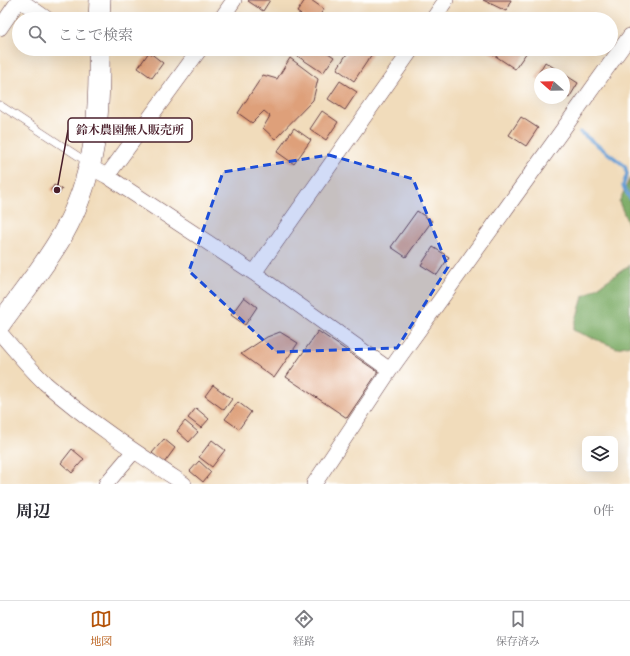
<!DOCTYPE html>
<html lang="ja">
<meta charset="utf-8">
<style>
:root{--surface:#fff;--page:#f2f2f3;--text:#2b2b33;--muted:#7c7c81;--line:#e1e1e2;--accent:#b45309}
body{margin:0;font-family:"Old Standard TT","Noto Serif JP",serif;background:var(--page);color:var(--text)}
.controls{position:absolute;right:12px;bottom:12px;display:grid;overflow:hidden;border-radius:8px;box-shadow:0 4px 16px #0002}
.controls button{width:36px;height:36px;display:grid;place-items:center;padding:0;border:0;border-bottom:1px solid var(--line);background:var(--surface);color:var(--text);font:20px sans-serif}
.compass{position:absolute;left:534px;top:68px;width:36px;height:36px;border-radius:50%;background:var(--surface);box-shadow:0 4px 16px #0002;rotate:290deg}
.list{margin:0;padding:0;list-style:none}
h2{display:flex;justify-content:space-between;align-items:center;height:52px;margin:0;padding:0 16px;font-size:17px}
h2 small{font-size:13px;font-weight:400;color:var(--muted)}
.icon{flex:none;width:22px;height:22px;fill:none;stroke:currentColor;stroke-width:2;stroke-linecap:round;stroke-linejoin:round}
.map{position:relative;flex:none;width:630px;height:484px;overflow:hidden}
.search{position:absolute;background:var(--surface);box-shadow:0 4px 16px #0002;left:12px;right:12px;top:12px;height:44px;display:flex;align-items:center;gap:10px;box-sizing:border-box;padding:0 14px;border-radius:22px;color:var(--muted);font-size:15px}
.sheet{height:116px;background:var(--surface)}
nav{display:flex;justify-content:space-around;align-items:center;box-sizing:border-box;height:56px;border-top:1px solid var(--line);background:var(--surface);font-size:11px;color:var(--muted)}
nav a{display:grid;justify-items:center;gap:2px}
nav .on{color:var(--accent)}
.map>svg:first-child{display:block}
</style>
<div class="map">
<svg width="630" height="484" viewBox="0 0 630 484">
<rect width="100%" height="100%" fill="#fff"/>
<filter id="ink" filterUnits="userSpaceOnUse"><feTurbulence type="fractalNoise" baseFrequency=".025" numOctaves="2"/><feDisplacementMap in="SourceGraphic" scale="8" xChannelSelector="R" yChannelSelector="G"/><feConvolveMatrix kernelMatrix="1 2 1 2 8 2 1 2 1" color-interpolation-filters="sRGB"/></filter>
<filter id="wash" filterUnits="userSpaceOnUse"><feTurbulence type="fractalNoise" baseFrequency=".012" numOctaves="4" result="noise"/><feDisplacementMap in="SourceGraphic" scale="16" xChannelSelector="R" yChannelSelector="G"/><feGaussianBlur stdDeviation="0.9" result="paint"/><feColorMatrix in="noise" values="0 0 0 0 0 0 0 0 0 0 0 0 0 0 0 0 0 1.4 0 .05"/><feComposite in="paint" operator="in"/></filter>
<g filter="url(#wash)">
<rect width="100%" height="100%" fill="#f1dcbb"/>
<path fill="#7bab65" stroke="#626548" d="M630 178V228L619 202Z
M630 265V345L617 348 573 330 583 297Z"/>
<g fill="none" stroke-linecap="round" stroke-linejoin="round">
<path stroke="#669ed4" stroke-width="3.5" d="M580 132 625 166 627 174 623 186 630 199"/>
</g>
<g id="blocks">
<path fill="#dea07a" d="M249 0H270L263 11 248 1Z
M305 0H311L324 9 317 19H307L297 12Z
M483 0H511L506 11Z
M240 12 249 19H234Z
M330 13 339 19H327Z
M287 49H322L334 57 323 73Z
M350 49H364L372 54 354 81 337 69Z
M490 49H523L527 52 515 69 488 51Z
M149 52 163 63 152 78 138 68Z
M290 58 318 79 313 100 275 139 263 128 270 116 264 111 252 123 238 113 263 75 277 79Z
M545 62 578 83 569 98 564 95V74H540V80L536 78Z
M340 81 357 92 345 110 328 99Z
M322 111 338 122 326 140 310 129Z
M521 117 538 128 526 146 509 135Z
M294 128 311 140 294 164 277 152Z
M54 185 62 189 59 194 51 190Z
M417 211 432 221 406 257 391 247Z
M433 247 449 257 437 275 421 265Z
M244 297 257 307 245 325 231 315Z
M318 331 378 372 347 418 286 377Z
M280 332 298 343 274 378 241 354 267 337Z
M213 385 232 399 224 410 205 396Z
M238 402 251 412 239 429 225 419Z
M196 408 209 419 201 428 188 418Z
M185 421 198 432 189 442 177 431Z
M164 439 175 448 164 463 152 453Z
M212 440 225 450 212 467 199 457Z
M72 449 84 459 72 473 61 463Z
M199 461 211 472 203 482 190 471Z"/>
</g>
</g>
<g filter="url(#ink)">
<use href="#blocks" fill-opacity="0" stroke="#633b41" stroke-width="1"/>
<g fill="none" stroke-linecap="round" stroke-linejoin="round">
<defs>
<path id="lane" d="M0 105 87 162"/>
<path id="street" d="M20 0 47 19
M221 19 234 0
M433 19 446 0
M0 28 19 0
M90 167 107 176 254 273 390 370
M107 176 200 49
M254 273 412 49
M0 333C15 350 29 368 45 383 88 421 137 453 184 484
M106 484 134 451
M314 484 390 370 630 36"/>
<path id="secondary" d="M99 19 100 0
M0 324C21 295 45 266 63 234 96 175 100 116 99 49"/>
</defs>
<use href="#lane" stroke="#633b41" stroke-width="8"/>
<use href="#street" stroke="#633b41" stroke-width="16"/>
<use href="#secondary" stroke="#633b41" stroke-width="22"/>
<use href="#lane" stroke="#fff" stroke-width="7"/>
<use href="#street" stroke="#fff" stroke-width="15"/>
<use href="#secondary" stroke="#fff" stroke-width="21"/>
</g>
</g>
<path fill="#1d4ed8" fill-opacity="0.2" stroke="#1d4ed8" stroke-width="3" stroke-dasharray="8 5" stroke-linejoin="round" d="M329 155 413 179 448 267 397 348 276 352 189 271 223 172Z"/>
<path fill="none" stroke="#4a1f2b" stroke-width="1.5" d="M57 190L68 130"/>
<circle fill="#4a1f2b" stroke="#fff" stroke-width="1.5" cx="57" cy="190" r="4"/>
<rect fill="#fff" stroke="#4a1f2b" stroke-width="1.5" x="68" y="118" width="124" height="24" rx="4"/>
<g font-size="12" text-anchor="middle" font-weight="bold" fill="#4a1f2b">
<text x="130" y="134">鈴木農園無人販売所</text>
</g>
</svg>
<div class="controls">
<button><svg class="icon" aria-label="layers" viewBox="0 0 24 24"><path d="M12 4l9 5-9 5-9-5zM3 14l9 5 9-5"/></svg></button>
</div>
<svg class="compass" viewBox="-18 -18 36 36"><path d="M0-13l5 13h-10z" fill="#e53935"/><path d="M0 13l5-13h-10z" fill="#7c7c81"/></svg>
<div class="search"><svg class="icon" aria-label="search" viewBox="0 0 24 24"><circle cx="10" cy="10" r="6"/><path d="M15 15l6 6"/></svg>ここで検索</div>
</div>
<section class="sheet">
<h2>周辺<small>0件</small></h2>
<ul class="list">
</ul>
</section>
<nav>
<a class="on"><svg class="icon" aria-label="map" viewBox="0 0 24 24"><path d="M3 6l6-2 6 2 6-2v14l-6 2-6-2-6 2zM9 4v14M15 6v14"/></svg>地図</a>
<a><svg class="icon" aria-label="directions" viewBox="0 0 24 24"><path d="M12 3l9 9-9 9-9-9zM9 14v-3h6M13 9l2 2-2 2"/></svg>経路</a>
<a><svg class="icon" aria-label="saved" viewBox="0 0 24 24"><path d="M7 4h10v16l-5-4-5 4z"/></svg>保存済み</a>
</nav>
